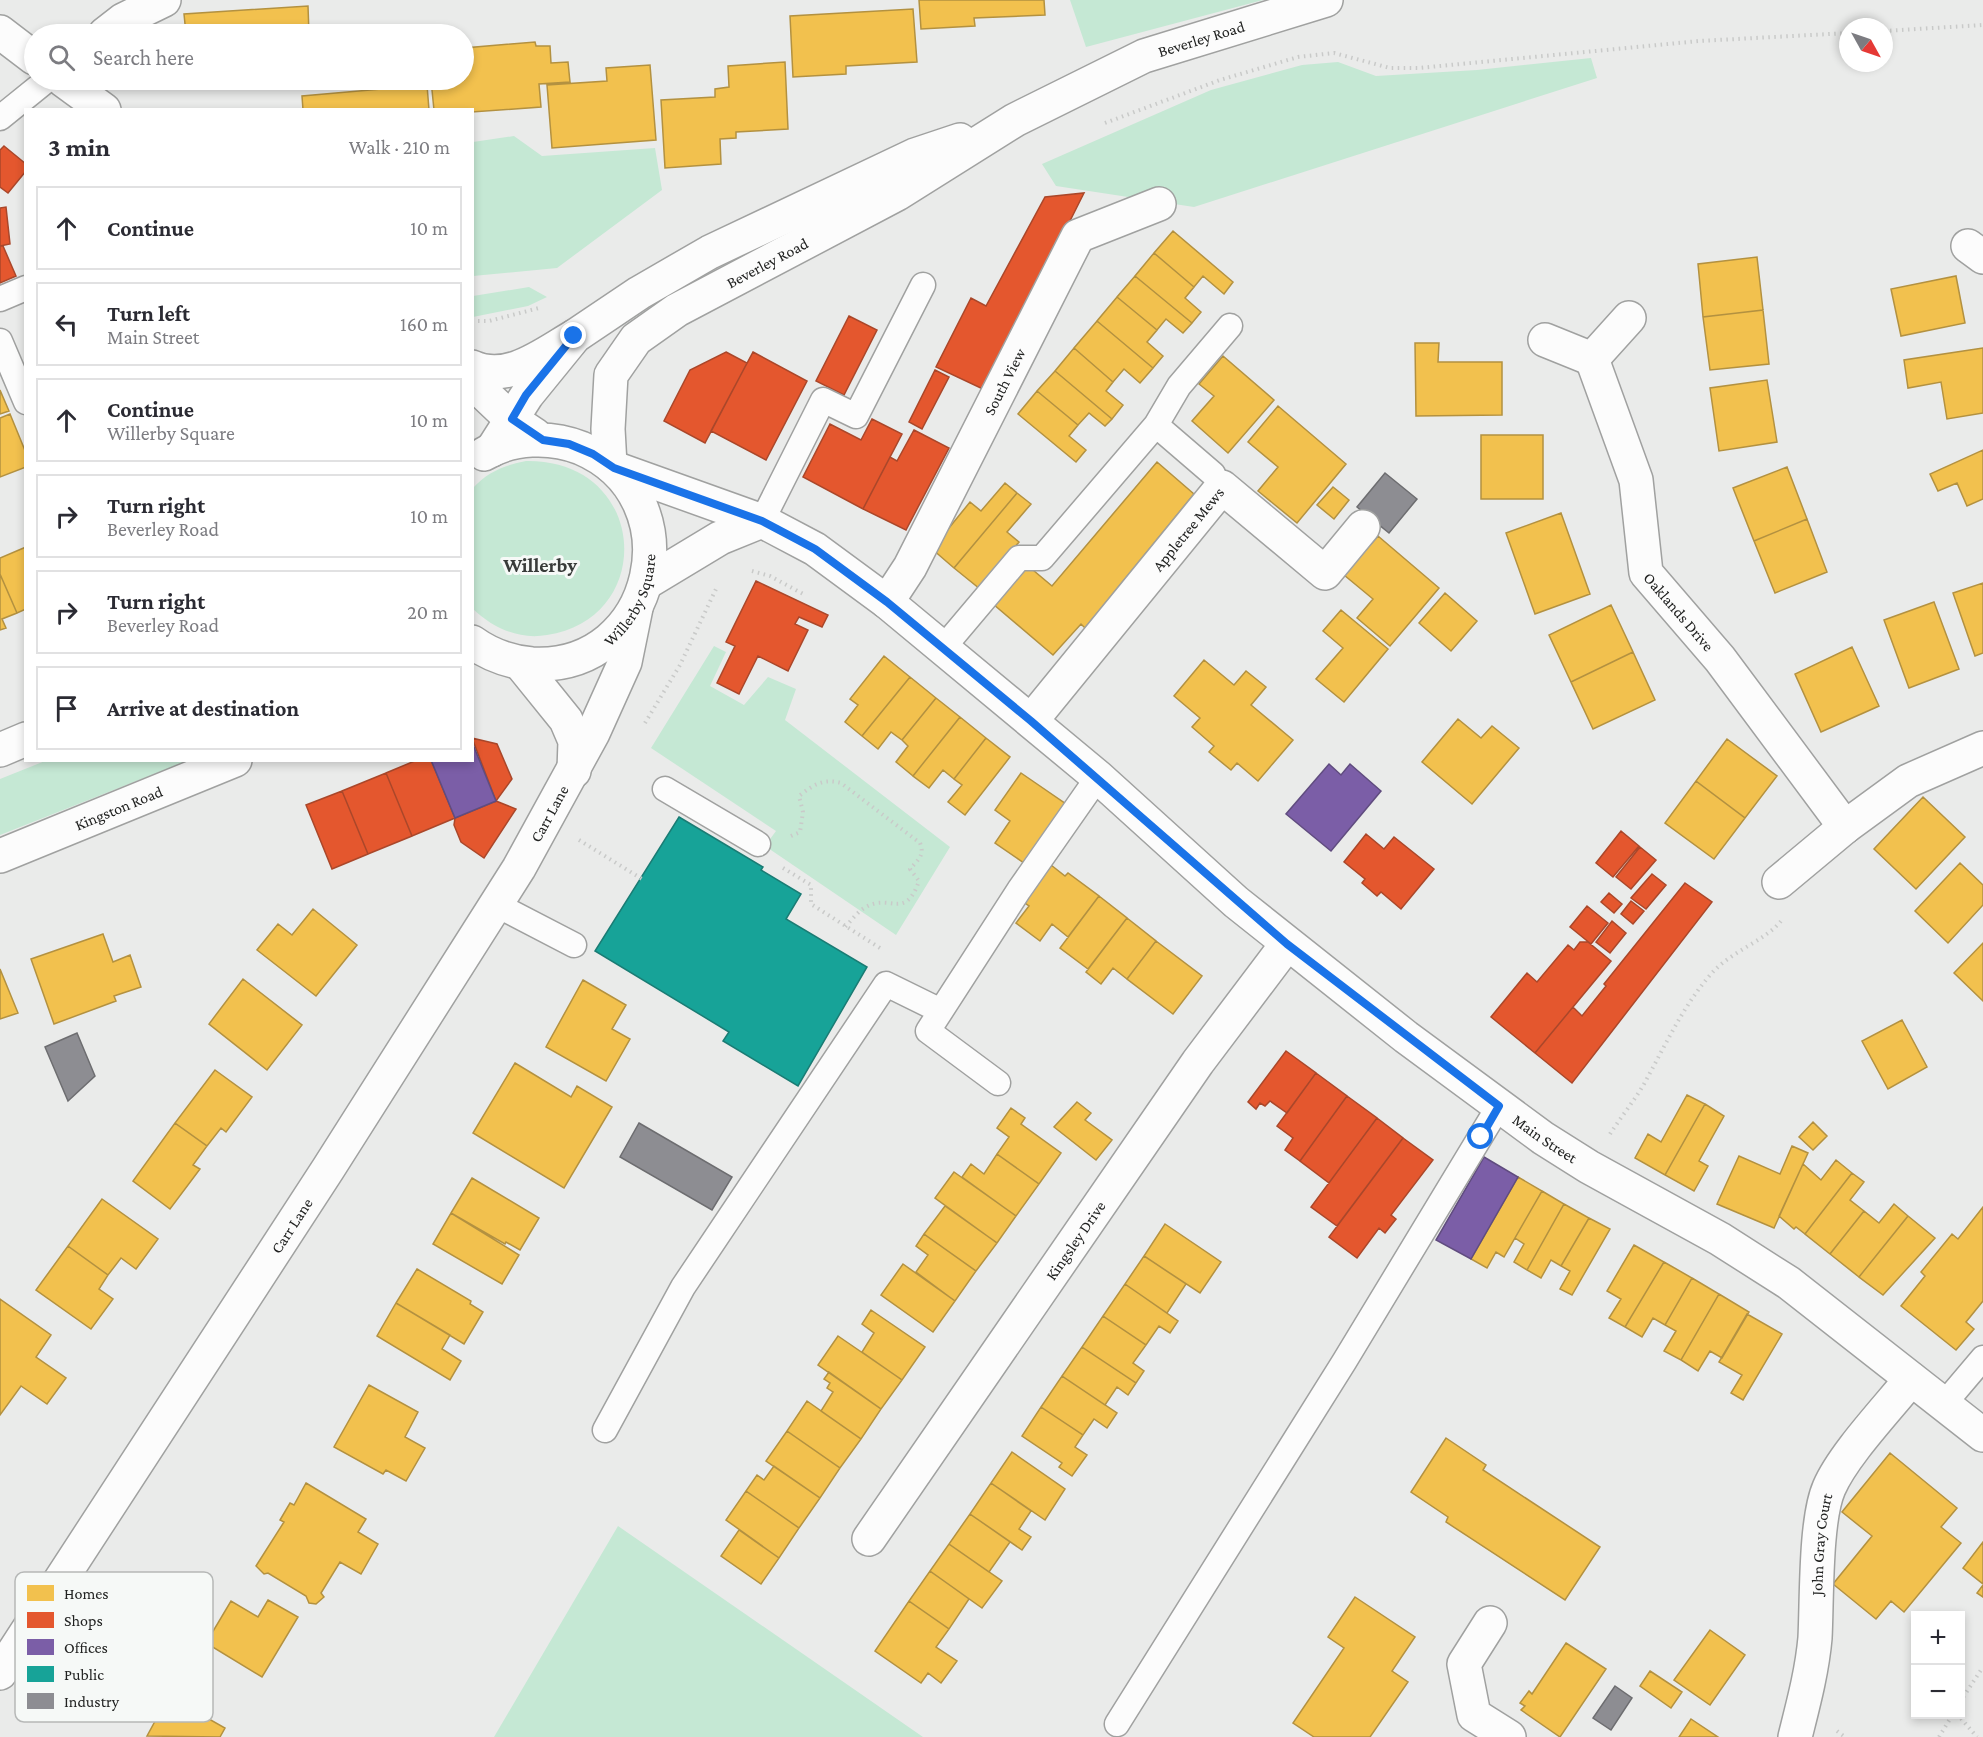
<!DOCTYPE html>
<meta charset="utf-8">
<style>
:root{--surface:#fff;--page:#f2f2f3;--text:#2b2b33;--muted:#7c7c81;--line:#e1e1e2}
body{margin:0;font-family:"Crimson Pro",serif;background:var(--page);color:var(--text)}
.controls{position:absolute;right:18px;bottom:18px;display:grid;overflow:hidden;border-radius:0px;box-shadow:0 3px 9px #0003}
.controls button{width:54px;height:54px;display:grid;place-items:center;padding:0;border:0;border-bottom:2px solid var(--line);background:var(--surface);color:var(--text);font:30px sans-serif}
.compass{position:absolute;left:1839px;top:18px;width:54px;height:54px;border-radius:50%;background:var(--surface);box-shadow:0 3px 9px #0003;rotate:130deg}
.stop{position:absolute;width:18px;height:18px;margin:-14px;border:4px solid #1a73e8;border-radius:50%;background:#fff}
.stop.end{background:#1a73e8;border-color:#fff;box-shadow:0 2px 6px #0008}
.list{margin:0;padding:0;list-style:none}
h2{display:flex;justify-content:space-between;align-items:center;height:78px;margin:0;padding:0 24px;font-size:26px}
h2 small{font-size:20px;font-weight:400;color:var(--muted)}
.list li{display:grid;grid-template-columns:39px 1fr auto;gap:18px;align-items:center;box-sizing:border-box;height:84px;margin:0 12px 12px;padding:0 12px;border:2px solid var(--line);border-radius:0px}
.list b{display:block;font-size:22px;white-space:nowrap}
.list p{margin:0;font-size:20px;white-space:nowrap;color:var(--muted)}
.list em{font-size:20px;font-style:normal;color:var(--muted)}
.icon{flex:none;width:33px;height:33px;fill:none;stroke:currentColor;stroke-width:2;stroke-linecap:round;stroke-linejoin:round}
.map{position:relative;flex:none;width:1983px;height:1737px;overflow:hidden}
.search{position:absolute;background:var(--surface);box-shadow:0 3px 9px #0003;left:24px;top:24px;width:450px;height:66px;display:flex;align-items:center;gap:15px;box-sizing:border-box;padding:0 21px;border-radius:33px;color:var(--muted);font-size:22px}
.panel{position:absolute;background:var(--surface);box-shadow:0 3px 9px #0003;left:24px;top:108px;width:450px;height:654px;border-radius:0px}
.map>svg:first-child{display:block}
</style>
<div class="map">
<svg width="1983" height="1737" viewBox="0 0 1983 1737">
<rect width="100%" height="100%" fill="#eaebea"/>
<path fill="#c5e8d4" d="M1070 0H1263L1086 47Z
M1591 58 1597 78 1194 207 1056 186 1042 164 1211 90 1302 65 1338 62 1376 76 1477 70Z
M514 136 542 156 655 148 662 190 557 268 473 276V142Z
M529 287 547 297 528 306 473 317V296Z
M526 461C648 459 658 618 547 635 519 640 493 628 473 609V488C487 472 505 465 526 461Z
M714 646 726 652 710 686 744 705 768 677 796 689 785 720 950 847 896 935 765 846 776 831 651 748Z
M45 761V760L187 761 0 835V779Z
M618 1526 923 1737H494Z"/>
<path fill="#f2c14e" stroke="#b39140" stroke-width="1.5" d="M919 0H1044L1045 15 974 18 975 26 921 29Z
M308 6 309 34H186L184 14Z
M913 9 917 62 846 66V74L793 77 790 16Z
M535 42 536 46H550L551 63 568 62 570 82 539 84 541 107 472 112V110H434L431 80H464V48Z
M785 62 788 129 736 132V138L720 139 721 164 665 168 661 100 715 97V89L729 87 728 66Z
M650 65 656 140 552 148 547 85 607 81 606 68Z
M427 85 429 110H303L302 96Z
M1173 231 1233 282 1224 294 1203 276 1194 287 1154 253Z
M1154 253 1194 287 1185 298 1201 312 1192 323 1135 276Z
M1757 257 1763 310 1703 317 1698 264Z
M1135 276 1192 323 1183 333 1166 319 1157 330 1117 297Z
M1956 276 1965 323 1901 336 1891 289Z
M1117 297 1157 330 1147 342 1163 356 1153 368 1097 321Z
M1763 310 1769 364 1710 370 1703 317Z
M1097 321 1153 368 1140 383 1124 369 1113 382 1074 348Z
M1415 343H1439L1438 362H1502V415L1416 416Z
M1074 348 1113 382 1106 391 1123 405 1112 419 1055 371Z
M1983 348V413L1947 419 1941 382 1908 388 1904 360Z
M1223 356 1274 400 1228 453 1192 421 1214 396 1199 384Z
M1055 371 1112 419 1105 426 1089 413 1078 425 1037 391Z
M1767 380 1777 442 1719 451 1710 388Z
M0 390 9 411 0 414Z
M1037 391 1078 425 1069 436 1086 450 1076 462 1018 414Z
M1278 406 1346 464 1297 523 1258 491 1278 467 1248 442Z
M10 414 26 453V467L0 477V418Z
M1481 435H1543V499H1481Z
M1983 450V499L1967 506 1957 483 1938 491 1930 474Z
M1157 462 1194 494 1085 628 1081 624 1053 655 993 604 1027 565 1052 586Z
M1787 467 1807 519 1754 541 1733 488Z
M1005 483 1017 493 954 568 932 549 970 502 981 511Z
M1333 487 1349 500 1334 519 1317 505Z
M1017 493 1031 504 1007 532 1019 542 980 589 954 568Z
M1561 513 1590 594 1535 614 1506 533Z
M1807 519 1827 572 1775 593 1754 541Z
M1378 536 1439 588 1390 646 1357 618 1373 599 1344 575Z
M26 547V609L17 613 0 574V558Z
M0 574 17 613 2 619 6 628 0 630Z
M1983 583V653L1975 656 1953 593Z
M1445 593 1477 621 1451 651 1419 623Z
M1934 602 1959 669 1909 688 1884 620Z
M1611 605 1633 652 1571 682 1549 635Z
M1341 610 1388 649 1344 702 1316 679 1343 648 1323 631Z
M1852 647 1879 706 1821 732 1795 674Z
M1633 652 1655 700 1593 729 1571 682Z
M884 656 910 677 862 736 845 722 858 705 850 699Z
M1204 660 1234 685 1246 671 1266 687 1251 705 1293 740 1258 781 1237 763 1231 770 1209 752 1214 746 1192 727 1200 718 1174 696Z
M910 677 936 698 902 740 891 732 878 749 862 736Z
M936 698 960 717 913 776 896 762 908 746 902 740Z
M960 717 986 738 954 779 943 770 929 788 913 776Z
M1458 719 1481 738 1492 726 1519 748 1472 804 1422 762Z
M986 738 1010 757 965 815 948 802 962 785 954 779Z
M1727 739 1777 776 1745 818 1696 781Z
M1021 773 1066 804 1024 863 995 843 1010 821 995 810Z
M1696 781 1745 818 1714 859 1665 823Z
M1923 797 1965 837 1916 889 1874 849Z
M1960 863 1983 885V905L1948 943 1915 911Z
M1051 865 1065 876 1068 873 1099 896 1068 937 1052 924 1040 941 1016 923 1029 906 1022 901Z
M1099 896 1127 918 1088 969 1060 948Z
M313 909 357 945 316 996 257 950 278 924 292 935Z
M1127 918 1156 941 1127 979 1113 968 1101 984 1086 972Z
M103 934 113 962 130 955 141 987 114 996 116 1001 54 1024 31 959Z
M1156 941 1202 976 1173 1014 1127 979Z
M1983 943V1001L1954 973Z
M0 969 18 1013 0 1019Z
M243 979 302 1025 267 1070 209 1024Z
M583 980 626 1005 612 1029 630 1039 606 1081 546 1047Z
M1902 1020 1927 1067 1888 1089 1862 1041Z
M515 1063 571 1097 577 1086 612 1107 564 1188 473 1133Z
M215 1070 252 1097 226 1132 221 1128 207 1146 175 1123Z
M1687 1095 1705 1104 1665 1175 1635 1158 1648 1134 1661 1142Z
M1077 1102 1091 1113 1085 1120 1112 1140 1096 1160 1054 1127Z
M1705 1104 1724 1116 1699 1161 1708 1166 1694 1191 1665 1175Z
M1011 1108 1025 1118 1021 1124 1061 1153 1039 1184 997 1154 1009 1137 997 1128Z
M1813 1122 1827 1136 1813 1150 1799 1137Z
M175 1123 207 1146 193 1165 200 1169 170 1209 133 1181Z
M1792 1146 1808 1153 1774 1228 1717 1204 1739 1156 1780 1174Z
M997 1154 1039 1184 1016 1216 962 1177 971 1164 984 1174Z
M1836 1160 1852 1173 1805 1234 1796 1227 1794 1229 1779 1216 1803 1164 1821 1180Z
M954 1172 1016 1216 997 1243 935 1198Z
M1852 1173 1864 1182 1850 1200 1864 1211 1830 1254 1805 1234Z
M1518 1177 1542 1191 1504 1257 1496 1252 1487 1268 1471 1259Z
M472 1178 539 1218 520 1250 506 1242 505 1244 451 1213Z
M1542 1191 1564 1204 1527 1270 1514 1262 1524 1244 1515 1238Z
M102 1199 158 1239 136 1269 121 1258 108 1275 68 1246Z
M1564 1204 1589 1218 1561 1266 1551 1260 1541 1278 1527 1270Z
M1894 1204 1908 1216 1859 1277 1830 1254 1864 1211 1879 1223Z
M945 1206 997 1243 976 1271 924 1234Z
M1983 1207V1301L1966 1322 1974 1329 1956 1350 1901 1306 1925 1276 1921 1272 1952 1234 1958 1239Z
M451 1213 519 1255 502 1284 433 1244Z
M1908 1216 1935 1238 1883 1295 1859 1277Z
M1589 1218 1610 1229 1572 1295 1560 1289 1570 1271 1561 1266Z
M1165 1224 1221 1262 1200 1293 1144 1256Z
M924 1234 976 1271 955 1301 916 1272 928 1255 916 1246Z
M1634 1245 1664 1262 1625 1327 1609 1318 1621 1299 1607 1291Z
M68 1246 108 1275 99 1289 113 1299 91 1329 36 1290Z
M1144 1256 1186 1284 1167 1313 1125 1284Z
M1664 1262 1692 1278 1665 1325 1653 1318 1642 1337 1625 1327Z
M903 1264 955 1301 933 1332 881 1295Z
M417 1269 471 1301 470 1304 483 1312 464 1344 396 1303Z
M1692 1278 1719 1294 1681 1360 1664 1351 1676 1331 1665 1325Z
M1125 1284 1178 1321 1170 1333 1159 1326 1146 1345 1103 1316Z
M1719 1294 1749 1312 1722 1358 1710 1351 1698 1371 1681 1360Z
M0 1299 51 1335 36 1357 66 1378 47 1404 21 1386 0 1415Z
M396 1303 450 1335 442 1349 461 1361 450 1380 377 1336Z
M871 1310 925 1347 902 1380 862 1352 874 1333 862 1324Z
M1747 1314 1782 1334 1743 1400 1731 1393 1742 1375 1719 1362Z
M1103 1316 1146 1345 1133 1363 1144 1371 1136 1383 1082 1347Z
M838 1336 902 1380 881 1409 818 1365Z
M1082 1347 1136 1383 1128 1395 1117 1387 1105 1405 1062 1376Z
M829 1372 881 1409 861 1439 821 1411 833 1392 827 1388 830 1383 824 1379Z
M1062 1376 1117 1413 1107 1428 1094 1419 1083 1435 1041 1407Z
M369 1385 418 1412 405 1437 425 1448 406 1481 386 1470 383 1474 334 1447Z
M807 1401 861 1439 840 1468 787 1431Z
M1041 1407 1083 1435 1075 1447 1087 1455 1072 1476 1059 1467 1062 1463 1022 1436Z
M787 1431 840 1468 820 1498 766 1461Z
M1446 1438 1486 1465 1483 1470 1600 1547 1565 1600 1446 1522 1448 1517 1411 1492Z
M1012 1452 1065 1489 1045 1520 991 1483Z
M1890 1453 1957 1508 1941 1527 1961 1543 1904 1612 1891 1601 1876 1619 1833 1584 1872 1536 1842 1512Z
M774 1466 820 1498 799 1528 746 1491 757 1475 764 1480Z
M306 1483 366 1519 358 1532 378 1544 361 1574 340 1562 321 1593 324 1597 316 1604 309 1603 306 1596 268 1573 264 1574 256 1566 284 1522 280 1520 290 1503 294 1505Z
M991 1483 1031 1511 1019 1529 1031 1537 1022 1550 970 1514Z
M746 1491 799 1528 779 1558 726 1520Z
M970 1514 1010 1542 989 1572 949 1544Z
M739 1530 779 1558 761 1584 721 1556Z
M1983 1542V1584L1963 1568Z
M949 1544 1002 1581 982 1608 930 1571Z
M930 1571 969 1599 949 1629 909 1601Z
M1983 1585V1597L1977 1593Z
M1355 1597 1415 1637 1392 1671 1408 1682 1370 1737H1314L1293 1723 1344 1648 1328 1637Z
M268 1600 298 1617 262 1677 206 1643 231 1601 258 1617Z
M909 1601 949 1629 936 1647 957 1661 941 1683 928 1673 921 1683 875 1651Z
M1710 1630 1745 1655 1710 1705 1674 1680Z
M1566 1643 1606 1669 1560 1737 1521 1710 1525 1706 1520 1703 1529 1691 1532 1694Z
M1650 1671 1682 1692 1671 1708 1640 1686Z
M163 1693 225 1728 220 1737 147 1736 160 1712 154 1708Z
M1691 1719 1718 1737H1679Z"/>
<path fill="#e4572e" stroke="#aa472a" stroke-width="1.5" d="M4 146 26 164V171L8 193 0 187V150Z
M1084 193 985 390 936 367 971 298 986 306 1045 197Z
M6 207 10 244 0 246V208Z
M0 246H3L16 276 0 283Z
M849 316 877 330 844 395 816 381Z
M726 352 747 363 705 443 664 421 690 370Z
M753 352 807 381 766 460 711 431Z
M935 370 949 377 922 429 909 422Z
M872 419 902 434 863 509 803 477 830 424 861 440Z
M914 430 949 448 906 530 863 509 890 457 897 461Z
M756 581 828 615 822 627 799 617 795 624 808 630 788 671 758 656 739 694 717 683 735 646 726 642Z
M472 738 497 744 512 779 496 801Z
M417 760H431L455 818 412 836 386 773Z
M386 773 412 836 368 854 342 791Z
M342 791 368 854 332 869 306 805Z
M496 801 516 809 484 858 461 842 454 825 455 818Z
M1621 831 1639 846 1613 877 1596 863Z
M1366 834 1384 849 1394 837 1434 869 1401 909 1381 892 1377 896 1362 883 1365 879 1344 862Z
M1640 847 1656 860 1631 889 1616 877Z
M1652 874 1666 885 1646 909 1631 898Z
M1685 883 1712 902 1572 1083 1535 1053 1573 1007 1582 1016 1606 986 1604 984Z
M1609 893 1622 904 1614 913 1601 902Z
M1631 901 1644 911 1633 924 1621 914Z
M1587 906 1608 923 1591 944 1570 927Z
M1612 921 1626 933 1610 953 1596 942Z
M1580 942H1588L1611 961 1535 1053 1491 1017 1527 973 1537 982 1568 945 1574 950Z
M1286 1051 1316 1073 1287 1113 1270 1101 1265 1106 1260 1103 1256 1109 1248 1102Z
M1316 1073 1347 1096 1300 1161 1285 1150 1293 1138 1277 1126Z
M1347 1096 1377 1118 1329 1183 1300 1161Z
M1377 1118 1403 1138 1337 1226 1311 1207Z
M1403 1138 1433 1160 1391 1215 1396 1219 1385 1233 1379 1228 1357 1258 1329 1237Z"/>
<path fill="#7b5ea7" stroke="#604c7f" stroke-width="1.5" d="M472 742 496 801 455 818 431 760H472Z
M1329 764 1341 775 1350 764 1381 791 1331 851 1286 814Z
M1484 1157 1518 1177 1471 1259 1436 1240Z"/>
<path fill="#17a398" stroke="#1a7c74" stroke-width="1.5" d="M679 817 763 867 761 870 801 894 786 919 867 967 798 1086 723 1041 729 1032 595 951Z"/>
<path fill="#8d8d92" stroke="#6d6d70" stroke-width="1.5" d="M1385 473 1417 499 1389 533 1357 507Z
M77 1033 95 1076 68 1101 45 1047Z
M639 1123 732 1177 712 1210 620 1157Z
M1615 1686 1632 1698 1611 1730 1593 1718Z"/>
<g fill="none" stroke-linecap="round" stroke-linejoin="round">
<defs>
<path id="service" d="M0 118 47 80
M0 299 26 288
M0 341 26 402
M1156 425 1213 474
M762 521 823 400 856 416 923 285
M943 648 1019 558H1042L1156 425 1179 386 1230 326
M665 789 758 844
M495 904 574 945
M998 1083 928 1031 1019 890 1098 777
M1944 1404 1983 1358
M605 1430 683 1287 886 984 941 1011
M1117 1724 1344 1362 1499 1106"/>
<g id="minor">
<path d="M0 32 34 58"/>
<path d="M105 34 123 20 164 0"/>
<path d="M63 80 104 110"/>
<path d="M1968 246 1983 257"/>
<path d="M1545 340 1592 359 1629 318"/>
<path id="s1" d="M1592 359 1636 480 1646 573 1720 659 1845 827"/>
<path d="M472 367C508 384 545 353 575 336"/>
<path d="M472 382 511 419 535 435"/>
<path id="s2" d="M614 468 762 521 815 549 887 602 1098 777 1236 902 1406 1037 1543 1138 1589 1167 1720 1239 1789 1283 1983 1435"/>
<path d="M647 582 720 538 762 521"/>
<path id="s3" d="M887 602 910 567 1078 236 1159 204"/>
<path id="s4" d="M1031 721 1222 487 1325 573 1363 527"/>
<path d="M1779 882 1845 827 1908 781 1983 748"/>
<path id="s5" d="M869 1539 1198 1062 1287 944"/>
<path d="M1490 1623 1464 1664 1474 1715 1509 1737"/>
<path id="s6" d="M1795 1737C1803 1705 1812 1672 1815 1638 1817 1600 1815 1520 1829 1488 1843 1455 1888 1408 1911 1379"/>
</g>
<g id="tertiary">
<path d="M520 663 566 720 575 741 574 771"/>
<path id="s7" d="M0 1673 328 1169 519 868 593 733 625 662 636 608"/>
</g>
<g id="secondary">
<path d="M492 450 527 395 575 336 639 293 710 252 915 155 960 140"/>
<path id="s8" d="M610 465 608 429 611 375 636 339 677 310 897 194 1015 120 1144 56 1326 0"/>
<path id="s9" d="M472 642C490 655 510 662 532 664 657 671 696 497 581 448 551 436 512 437 484 454"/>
<path d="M0 750 26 739"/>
<path id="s10" d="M0 856 235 760"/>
</g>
</defs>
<use href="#service" stroke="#a0a1a0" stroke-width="27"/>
<use href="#minor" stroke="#a0a1a0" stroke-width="36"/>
<use href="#tertiary" stroke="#a0a1a0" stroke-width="36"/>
<use href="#secondary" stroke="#a0a1a0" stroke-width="36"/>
<path stroke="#c9cac9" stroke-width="4" stroke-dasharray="1.5 4.5" stroke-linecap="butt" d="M1884 31 1983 25
M1105 123 1220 80 1298 57 1334 53 1390 68H1419L1699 41 1848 33
M472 321H489L539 308
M752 571 770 576 805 595
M645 723 680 665 716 589
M791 836 800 832 803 812 799 796C813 785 823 778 841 783L920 843C925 855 918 860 910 869L919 881C905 921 890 893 866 907 858 911 851 921 845 927
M579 840 642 879
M783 868 811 885V904L880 948
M1610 1134C1621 1117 1634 1101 1644 1084 1665 1046 1683 1006 1711 974 1731 951 1765 941 1781 921
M1960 1702 1983 1667
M1957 1714 1977 1737
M1837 1731 1845 1737
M1939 1737 1953 1714"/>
<use href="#service" stroke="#fcfcfc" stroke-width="24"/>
<use href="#minor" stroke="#fcfcfc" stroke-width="33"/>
<use href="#tertiary" stroke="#fcfcfc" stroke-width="33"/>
<use href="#secondary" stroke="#fcfcfc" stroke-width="33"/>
</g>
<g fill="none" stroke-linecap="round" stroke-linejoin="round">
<path stroke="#1a73e8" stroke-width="8" d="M574 336 526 395 512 419 543 440 569 444 593 454 614 468 762 521 815 549 887 602 1031 721 1287 944 1499 1106 1481 1137"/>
</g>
<g text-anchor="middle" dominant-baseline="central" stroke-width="6" stroke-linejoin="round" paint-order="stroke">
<g font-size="16" fill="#212221" stroke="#f6f9f7">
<text stroke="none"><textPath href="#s8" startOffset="776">Beverley Road</textPath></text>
<text stroke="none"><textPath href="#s8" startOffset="286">Beverley Road</textPath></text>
<text stroke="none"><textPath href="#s3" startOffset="250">South View</textPath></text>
<text stroke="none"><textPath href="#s4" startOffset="248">Appletree Mews</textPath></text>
<text stroke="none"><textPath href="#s9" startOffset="194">Willerby Square</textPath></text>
<text stroke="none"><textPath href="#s1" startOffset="273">Oaklands Drive</textPath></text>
<text stroke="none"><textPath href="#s10" startOffset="128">Kingston Road</textPath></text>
<text stroke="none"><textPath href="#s7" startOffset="1020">Carr Lane</textPath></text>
<text stroke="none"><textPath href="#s2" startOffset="1156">Main Street</textPath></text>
<text stroke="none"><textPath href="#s7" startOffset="534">Carr Lane</textPath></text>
<text stroke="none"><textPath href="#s5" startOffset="363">Kingsley Drive</textPath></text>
<text stroke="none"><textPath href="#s6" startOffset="195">John Gray Court</textPath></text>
</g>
<g font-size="20" font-weight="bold" fill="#383b39" stroke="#f6f9f7">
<text x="540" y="565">Willerby</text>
</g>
</g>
<rect x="15" y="1572" width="198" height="150" rx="9" fill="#f6f9f7" stroke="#b6b8b7" stroke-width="1.5"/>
<rect x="27" y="1585" width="27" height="16" fill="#f2c14e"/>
<rect x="27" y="1612" width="27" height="16" fill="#e4572e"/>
<rect x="27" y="1639" width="27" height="16" fill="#7b5ea7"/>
<rect x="27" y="1666" width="27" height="16" fill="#17a398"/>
<rect x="27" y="1693" width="27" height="16" fill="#8d8d92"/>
<g font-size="16" fill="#212221">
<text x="64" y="1599">Homes</text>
<text x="64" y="1626">Shops</text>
<text x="64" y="1653">Offices</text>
<text x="64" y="1680">Public</text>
<text x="64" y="1707">Industry</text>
</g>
</svg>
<div class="controls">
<button>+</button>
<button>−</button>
</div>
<svg class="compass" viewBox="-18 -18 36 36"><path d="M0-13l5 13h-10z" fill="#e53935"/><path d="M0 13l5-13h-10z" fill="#7c7c81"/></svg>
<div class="stop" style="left:1481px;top:1137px"></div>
<div class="stop end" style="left:574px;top:336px"></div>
<div class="search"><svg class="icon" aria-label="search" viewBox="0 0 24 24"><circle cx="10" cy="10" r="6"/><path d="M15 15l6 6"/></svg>Search here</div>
<section class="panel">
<h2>3 min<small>Walk · 210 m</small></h2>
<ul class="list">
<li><svg class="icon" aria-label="ahead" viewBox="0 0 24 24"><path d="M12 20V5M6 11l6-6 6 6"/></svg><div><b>Continue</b></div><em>10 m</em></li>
<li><svg class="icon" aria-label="left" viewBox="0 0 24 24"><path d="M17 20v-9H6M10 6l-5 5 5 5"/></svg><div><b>Turn left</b><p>Main Street</p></div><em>160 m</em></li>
<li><svg class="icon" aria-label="ahead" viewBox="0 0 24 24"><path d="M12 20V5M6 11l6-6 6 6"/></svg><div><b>Continue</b><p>Willerby Square</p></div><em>10 m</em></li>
<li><svg class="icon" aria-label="right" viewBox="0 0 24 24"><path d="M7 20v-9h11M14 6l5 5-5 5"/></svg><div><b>Turn right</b><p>Beverley Road</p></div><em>10 m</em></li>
<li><svg class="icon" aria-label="right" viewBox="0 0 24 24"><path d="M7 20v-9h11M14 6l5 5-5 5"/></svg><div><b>Turn right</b><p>Beverley Road</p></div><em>20 m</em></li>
<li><svg class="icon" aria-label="arrive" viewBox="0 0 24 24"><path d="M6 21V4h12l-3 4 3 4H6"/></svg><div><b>Arrive at destination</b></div></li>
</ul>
</section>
</div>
